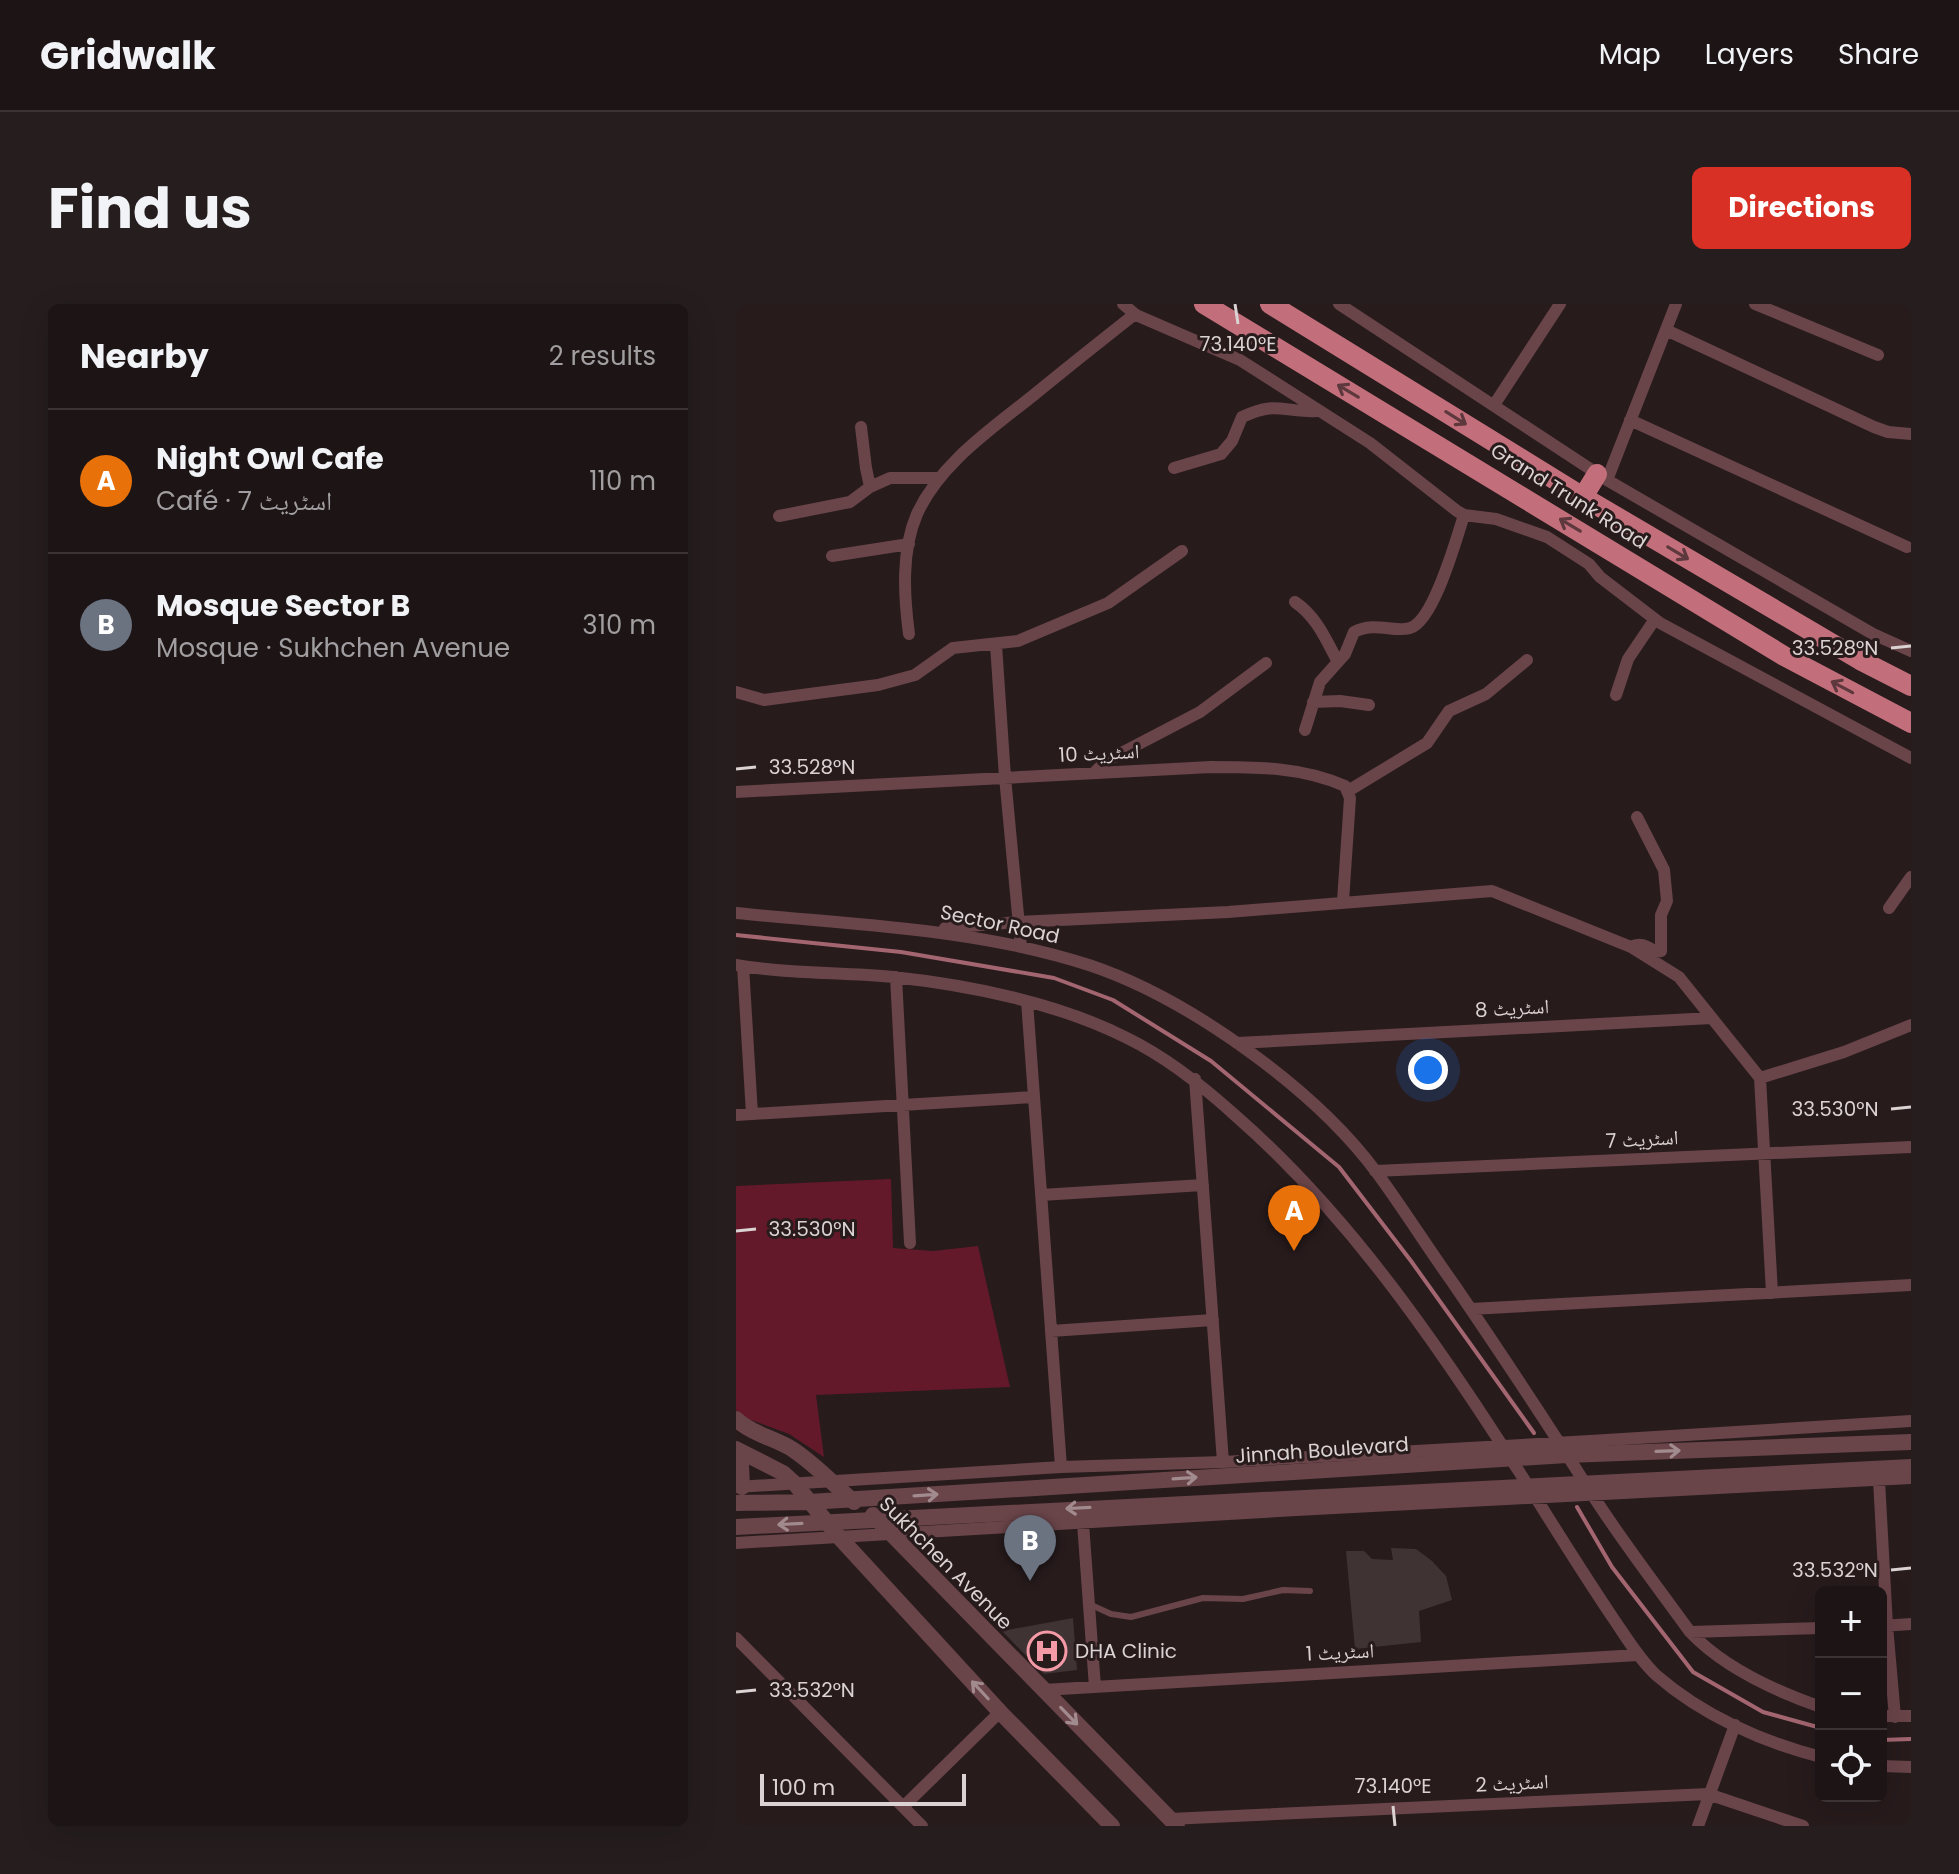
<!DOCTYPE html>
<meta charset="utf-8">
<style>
:root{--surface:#1d1415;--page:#251d1e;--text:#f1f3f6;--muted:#a09ea0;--line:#3b3334;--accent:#d93025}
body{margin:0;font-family:Poppins,"Noto Naskh Arabic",sans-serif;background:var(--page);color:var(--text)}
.controls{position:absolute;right:24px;bottom:24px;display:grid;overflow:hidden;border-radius:12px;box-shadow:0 8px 32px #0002}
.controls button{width:72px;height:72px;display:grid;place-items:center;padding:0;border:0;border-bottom:2px solid var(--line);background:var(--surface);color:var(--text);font:40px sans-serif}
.scale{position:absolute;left:24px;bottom:20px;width:206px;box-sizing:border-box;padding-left:8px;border:4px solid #dbd2d3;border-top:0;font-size:22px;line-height:28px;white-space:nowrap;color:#dbd2d3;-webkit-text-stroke:6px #271b1c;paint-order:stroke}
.you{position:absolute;left:692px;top:766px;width:28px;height:28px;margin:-20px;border:6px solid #fff;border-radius:50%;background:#1a73e8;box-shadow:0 0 0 12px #1a73e833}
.badge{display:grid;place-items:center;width:52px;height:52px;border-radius:50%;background:var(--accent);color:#fff;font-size:26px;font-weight:700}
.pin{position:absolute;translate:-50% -66px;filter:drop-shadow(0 2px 4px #0008)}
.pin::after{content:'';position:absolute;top:42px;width:28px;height:24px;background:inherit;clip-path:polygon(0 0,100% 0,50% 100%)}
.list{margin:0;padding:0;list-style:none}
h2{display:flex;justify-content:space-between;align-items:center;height:104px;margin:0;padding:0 32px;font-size:34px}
h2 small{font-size:26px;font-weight:400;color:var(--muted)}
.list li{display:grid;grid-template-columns:52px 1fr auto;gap:24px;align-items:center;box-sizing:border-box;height:144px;padding:0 32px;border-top:2px solid var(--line)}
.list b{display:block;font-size:30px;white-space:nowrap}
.list p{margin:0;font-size:26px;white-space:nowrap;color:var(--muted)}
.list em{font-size:26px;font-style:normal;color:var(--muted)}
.icon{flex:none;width:44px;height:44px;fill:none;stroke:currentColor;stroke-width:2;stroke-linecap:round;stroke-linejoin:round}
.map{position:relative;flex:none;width:1175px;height:1522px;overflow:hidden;border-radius:12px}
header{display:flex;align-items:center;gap:48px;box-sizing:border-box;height:112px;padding:0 40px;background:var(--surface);border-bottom:2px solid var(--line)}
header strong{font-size:38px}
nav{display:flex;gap:44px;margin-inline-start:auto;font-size:28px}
.intro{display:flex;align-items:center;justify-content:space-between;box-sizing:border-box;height:192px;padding:0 48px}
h1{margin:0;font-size:56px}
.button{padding:20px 36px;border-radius:12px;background:var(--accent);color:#fff;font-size:28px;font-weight:700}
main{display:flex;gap:48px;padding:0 48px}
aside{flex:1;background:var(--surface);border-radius:12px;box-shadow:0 8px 32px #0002}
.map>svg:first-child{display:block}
</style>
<header>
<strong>Gridwalk</strong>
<nav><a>Map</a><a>Layers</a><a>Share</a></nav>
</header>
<div class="intro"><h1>Find us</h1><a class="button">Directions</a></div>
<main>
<aside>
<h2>Nearby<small>2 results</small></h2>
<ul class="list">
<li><span class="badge" style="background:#e8710a">A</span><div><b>Night Owl Cafe</b><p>Café · اسٹریٹ 7</p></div><em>110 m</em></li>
<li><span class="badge" style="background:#6b7280">B</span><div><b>Mosque Sector B</b><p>Mosque · Sukhchen Avenue</p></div><em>310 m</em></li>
</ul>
</aside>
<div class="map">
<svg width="1175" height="1522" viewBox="0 0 1175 1522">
<rect width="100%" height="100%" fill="#271b1c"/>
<path fill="#63192a" d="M155 875 157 944 197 947 242 942 274 1083 80 1091 88 1153 53 1130 7 1113 0 1106V882Z"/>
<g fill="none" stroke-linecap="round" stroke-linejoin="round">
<path stroke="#a36670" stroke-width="4" d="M0 631 165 648 318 674 377 696 475 757 603 863 675 957 798 1129
M841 1203 876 1263 957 1368 1027 1408 1085 1424
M1145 1436 1175 1435"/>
</g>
<path fill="#403334" d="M655 1244 680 1245 696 1257 710 1272 716 1296 683 1307 685 1338 619 1345 610 1247H628L636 1255 657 1256Z
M337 1314 341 1366 308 1370 266 1327Z"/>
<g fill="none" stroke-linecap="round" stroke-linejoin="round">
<path stroke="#694449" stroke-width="6" d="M353 1300 375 1310 395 1313 467 1294 507 1295 547 1286 574 1287"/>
<path stroke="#694449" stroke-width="12" d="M387 0 400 11 504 56 634 139 721 207 728 211 760 215 811 233 853 260 864 273 924 319 1175 454
M603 0 871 176 1137 330 1175 347
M1019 0 1142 51
M930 26 1138 123 1152 128 1175 130
M758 101 824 0
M894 116 1171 243
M125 123 130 164 134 183
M438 164 485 150 496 137 506 113C542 96 546 109 581 107
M871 176 940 0
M43 212 114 198 134 183 154 174H203
M96 252 173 240
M559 298C581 313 590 336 602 358
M173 330C168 292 165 247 181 210 204 159 257 124 299 90 332 63 366 36 399 10
M260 341 269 473 285 643
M0 388 28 396 142 381 179 371 217 344 282 337 372 299 446 247
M880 391 892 355 919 315
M577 398 604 397 633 401
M569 426 584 378 609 350 618 328C639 317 657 329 674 324 698 317 721 233 728 211
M358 469 370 457 464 408 530 359
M612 487 691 439 713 407 750 390 791 356
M0 488 475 463C522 463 566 463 609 482L614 494 607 597
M1153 604 1175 573
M0 609C118 621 239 624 353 661 452 694 579 785 641 869 667 904 691 943 717 979 764 1048 810 1117 854 1187 885 1236 921 1282 954 1328 988 1364 1039 1387 1085 1403
M209 624 282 618 492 608 756 587 895 643 943 673 1024 774
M895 643C904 638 912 642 919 648L925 647V611L931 597 928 566 901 513
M0 661C51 670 105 668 157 673 233 681 322 699 391 734 432 754 467 782 501 813 623 920 713 1058 800 1194 825 1234 850 1274 877 1314 890 1333 903 1355 920 1371 966 1411 1026 1438 1085 1453
M7 662 16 810
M160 673 174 939
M291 697 325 1163
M501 739 976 714
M459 775 487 1158
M0 811 298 793
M639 867 1175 843
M305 891 467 881
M1036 989 1024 774 1108 748 1175 721
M735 1005 1175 981
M315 1027 477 1016
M1143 1176 1151 1322 1159 1413
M0 1183 325 1163 487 1158 854 1137 1175 1117
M347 1219 359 1383
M0 1239 560 1206 1175 1174
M1145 1322 1175 1320
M954 1328 1085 1324
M0 1334 186 1522
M307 1386 902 1351
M1145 1412H1175
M1145 1462 1175 1463
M167 1503 264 1408
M434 1515 972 1490 1067 1522
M962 1522 999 1421"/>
<path stroke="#694449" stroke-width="16" d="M0 1115C16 1130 38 1134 56 1145 79 1160 97 1180 118 1198
M0 1145 47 1169 59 1180 104 1234 264 1408 376 1522
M0 1152 5 1161 6 1183
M0 1199 73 1198 831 1151 1175 1138
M137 1211 441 1522
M0 1223 1175 1163"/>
<path stroke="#c26f7b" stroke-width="20" d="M468 0 1048 352 1175 419
M534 0 847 193 1124 356 1175 382
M847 193 861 170"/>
</g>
<defs><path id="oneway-shaft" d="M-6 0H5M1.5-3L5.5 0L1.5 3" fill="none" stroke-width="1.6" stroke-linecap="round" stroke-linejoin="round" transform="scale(2)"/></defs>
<g stroke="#5d383d">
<use href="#oneway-shaft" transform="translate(612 87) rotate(-149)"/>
<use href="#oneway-shaft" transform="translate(720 114) rotate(32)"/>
<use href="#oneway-shaft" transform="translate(834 221) rotate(-149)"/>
<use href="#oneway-shaft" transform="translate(942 249) rotate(31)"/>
<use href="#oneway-shaft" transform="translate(1106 383) rotate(-152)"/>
</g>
<g stroke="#a28b8e">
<use href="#oneway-shaft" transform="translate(932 1147) rotate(-2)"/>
<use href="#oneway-shaft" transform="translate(449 1174) rotate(-4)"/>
<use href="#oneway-shaft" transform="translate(190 1191) rotate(-4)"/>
<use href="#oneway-shaft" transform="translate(342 1204) rotate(177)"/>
<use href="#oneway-shaft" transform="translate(54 1220) rotate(177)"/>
<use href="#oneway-shaft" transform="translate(244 1386) rotate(-133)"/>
<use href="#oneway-shaft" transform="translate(333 1412) rotate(46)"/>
</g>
<path fill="none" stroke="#dbd2d3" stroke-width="3" d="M499 0 502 20M1155 344 1175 342M0 465 20 463M1155 805 1175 803M0 927 20 925M1155 1266 1175 1264M0 1388 20 1386M657 1502 659 1522"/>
<defs>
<symbol id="hospital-ring" viewBox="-11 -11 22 22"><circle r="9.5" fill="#271b1c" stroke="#f49aa6" stroke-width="1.5"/><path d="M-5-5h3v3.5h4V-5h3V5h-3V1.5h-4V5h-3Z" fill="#f49aa6"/></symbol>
</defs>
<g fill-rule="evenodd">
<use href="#hospital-ring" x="289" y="1325" width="44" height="44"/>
</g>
<g text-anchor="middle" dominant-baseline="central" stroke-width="6" stroke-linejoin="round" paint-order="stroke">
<g font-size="20" fill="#dbd2d3" stroke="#271b1c">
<text transform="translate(833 192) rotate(32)">Grand Trunk Road</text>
<text transform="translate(363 449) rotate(-3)">اسٹریٹ 10</text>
<text transform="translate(264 620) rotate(12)">Sector Road</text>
<text transform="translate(776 704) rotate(-3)">اسٹریٹ 8</text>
<text transform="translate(906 835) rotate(-3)">اسٹریٹ 7</text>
<text transform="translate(586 1146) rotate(-4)">Jinnah Boulevard</text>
<text transform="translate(210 1259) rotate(45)">Sukhchen Avenue</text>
<text transform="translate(604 1348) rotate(-3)">اسٹریٹ 1</text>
<text transform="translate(776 1479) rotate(-3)">اسٹریٹ 2</text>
</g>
<g font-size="20" fill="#dbd2d3" stroke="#271b1c" text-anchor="start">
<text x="339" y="1347">DHA Clinic</text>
</g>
</g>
<g font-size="20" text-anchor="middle" fill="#dbd2d3" stroke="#271b1c" stroke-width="6" stroke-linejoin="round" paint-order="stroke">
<text x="502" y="47">73.140°E</text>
<text x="1099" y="351">33.528°N</text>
<text x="76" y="470">33.528°N</text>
<text x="1099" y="812">33.530°N</text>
<text x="76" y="932">33.530°N</text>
<text x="1099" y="1273">33.532°N</text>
<text x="76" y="1393">33.532°N</text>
<text x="657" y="1489">73.140°E</text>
</g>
</svg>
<div class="controls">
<button>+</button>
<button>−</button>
<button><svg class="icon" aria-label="locate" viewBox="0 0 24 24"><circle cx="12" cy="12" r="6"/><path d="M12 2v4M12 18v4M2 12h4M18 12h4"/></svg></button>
</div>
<div class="scale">100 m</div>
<div class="you"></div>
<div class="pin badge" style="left:558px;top:947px;background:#e8710a">A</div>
<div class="pin badge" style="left:294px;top:1277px;background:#6b7280">B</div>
</div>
</main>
